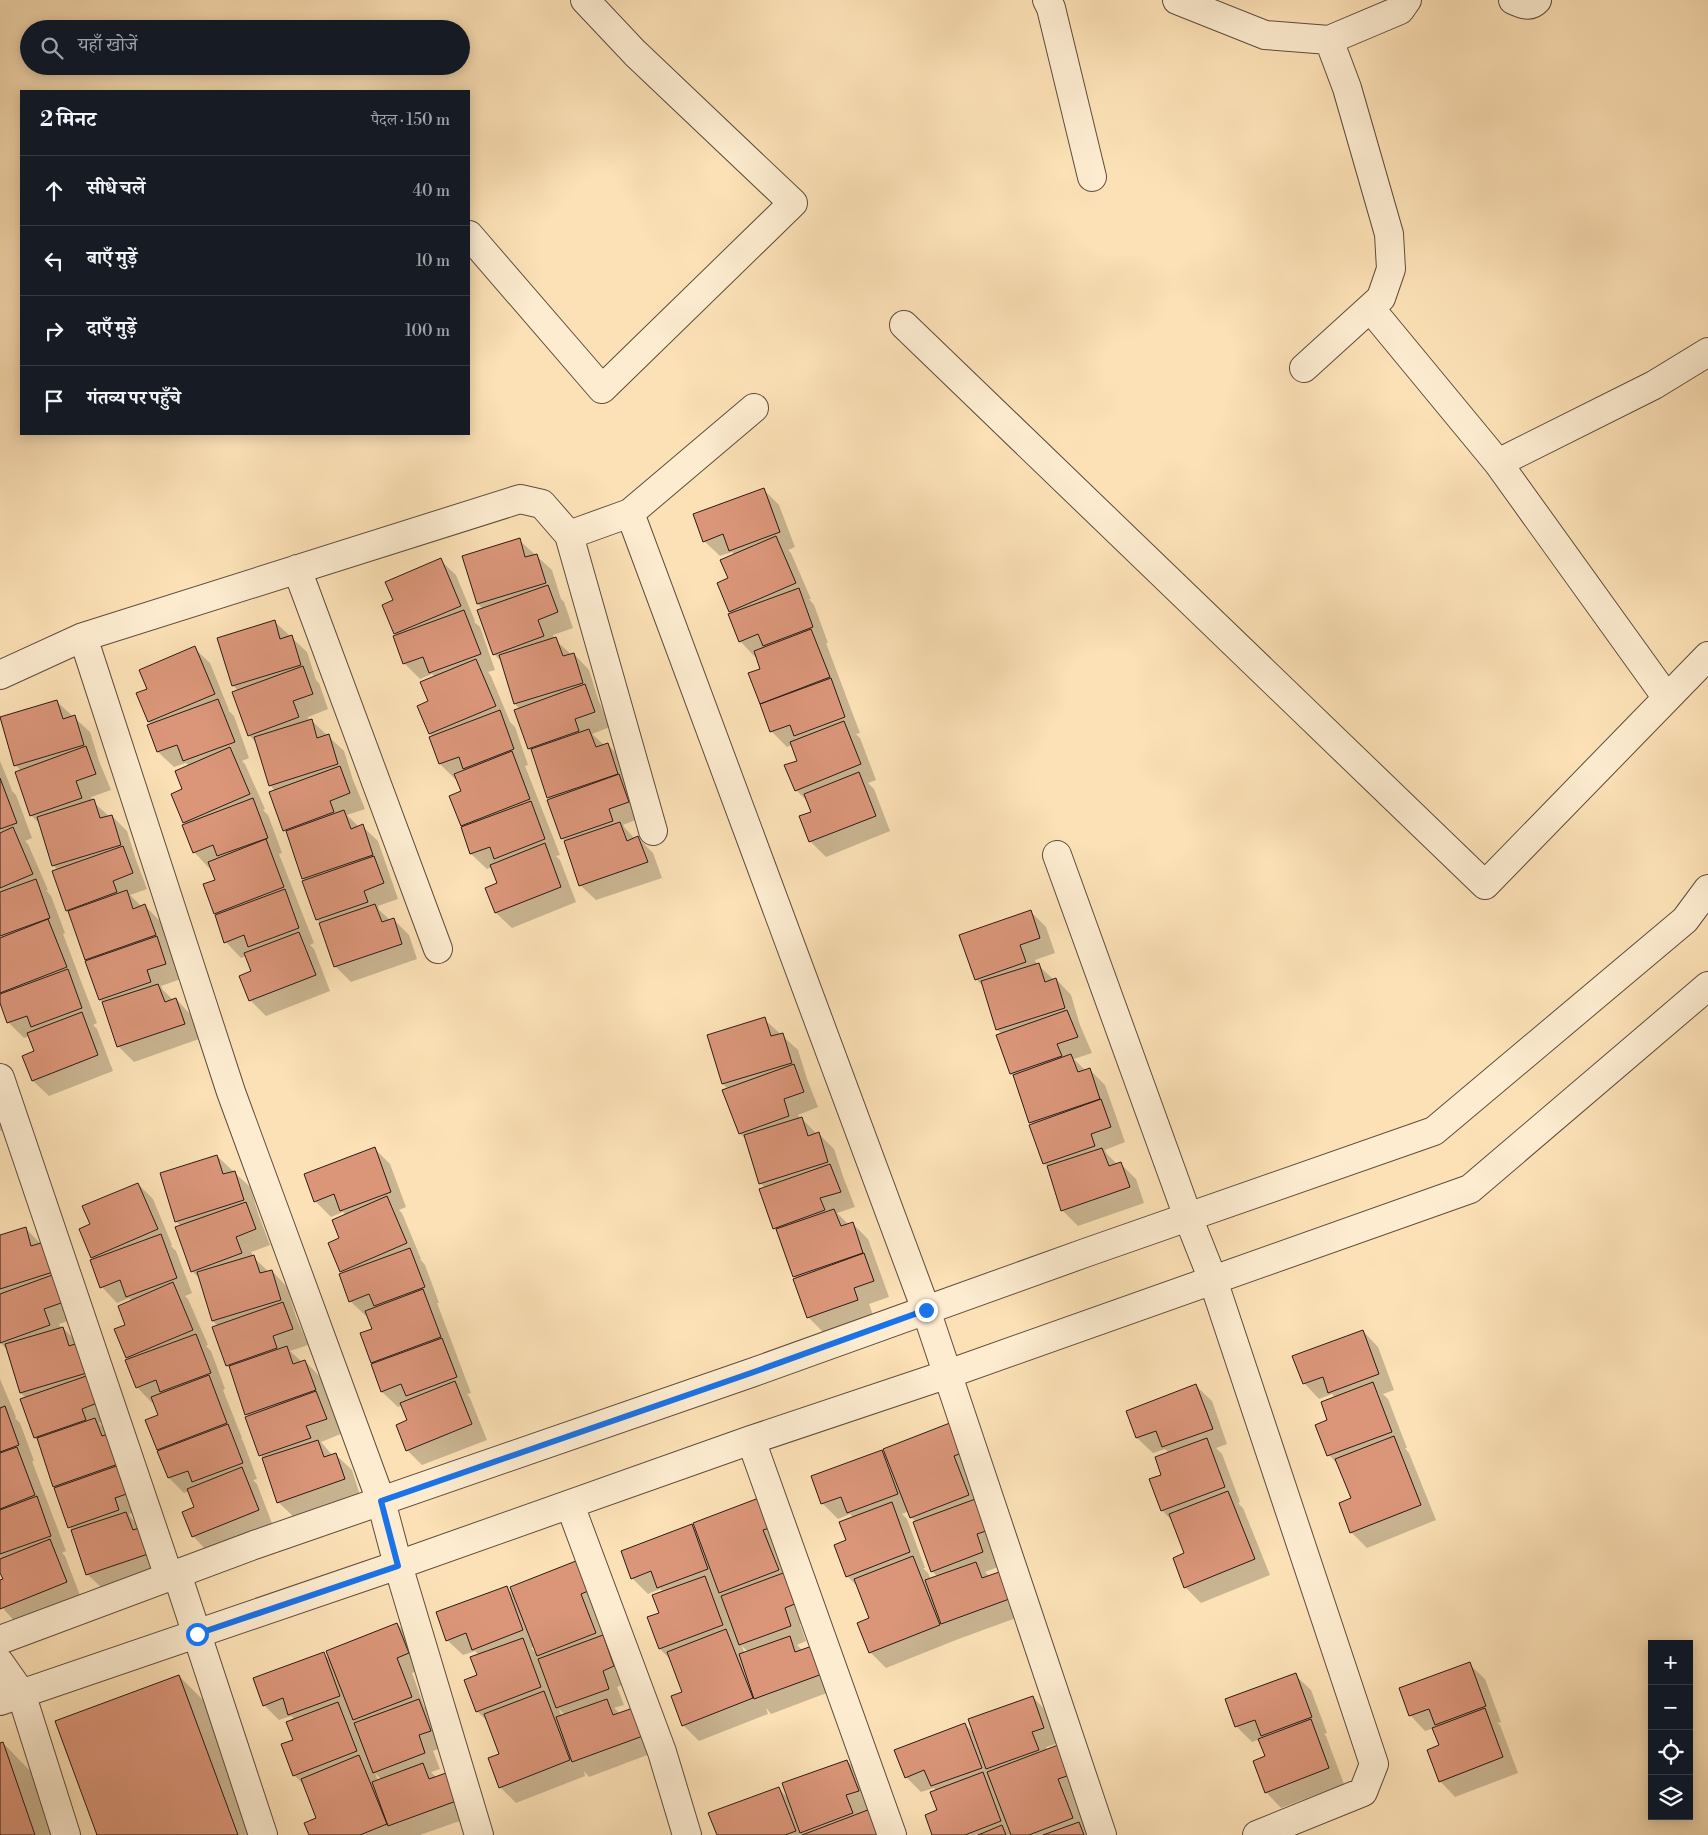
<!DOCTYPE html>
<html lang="hi">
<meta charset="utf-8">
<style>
:root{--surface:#171b24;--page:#242831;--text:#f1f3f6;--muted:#9ea1a6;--line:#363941}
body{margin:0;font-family:"Libre Bodoni","Noto Serif Devanagari",serif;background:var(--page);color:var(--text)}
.controls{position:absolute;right:15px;bottom:15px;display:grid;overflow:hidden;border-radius:0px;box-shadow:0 2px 12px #0003}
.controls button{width:45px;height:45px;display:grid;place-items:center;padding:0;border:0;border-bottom:1px solid var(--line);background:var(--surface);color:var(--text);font:25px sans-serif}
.stop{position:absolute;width:15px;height:15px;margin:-11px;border:4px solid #1a73e8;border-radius:50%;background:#fff}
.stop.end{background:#1a73e8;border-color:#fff;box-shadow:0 1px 5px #0008}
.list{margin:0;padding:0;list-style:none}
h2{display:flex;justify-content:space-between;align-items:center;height:65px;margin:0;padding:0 20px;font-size:21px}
h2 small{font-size:16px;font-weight:400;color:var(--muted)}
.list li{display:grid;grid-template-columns:32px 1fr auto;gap:15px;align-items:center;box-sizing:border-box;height:70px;padding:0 20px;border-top:1px solid var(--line)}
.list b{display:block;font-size:19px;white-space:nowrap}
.list em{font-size:16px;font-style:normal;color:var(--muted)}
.icon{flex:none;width:28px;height:28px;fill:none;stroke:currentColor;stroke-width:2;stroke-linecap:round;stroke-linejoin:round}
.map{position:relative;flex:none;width:1708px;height:1835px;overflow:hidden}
.search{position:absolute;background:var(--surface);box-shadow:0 2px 12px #0003;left:20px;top:20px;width:450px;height:55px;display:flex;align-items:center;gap:12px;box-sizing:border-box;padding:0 18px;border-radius:28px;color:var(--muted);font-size:19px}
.panel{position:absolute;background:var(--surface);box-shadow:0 2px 12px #0003;left:20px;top:90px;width:450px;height:345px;border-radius:0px}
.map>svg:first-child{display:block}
</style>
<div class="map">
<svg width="1708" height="1835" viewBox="0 0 1708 1835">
<rect width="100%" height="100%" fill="#fce1b6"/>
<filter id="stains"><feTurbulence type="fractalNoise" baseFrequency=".004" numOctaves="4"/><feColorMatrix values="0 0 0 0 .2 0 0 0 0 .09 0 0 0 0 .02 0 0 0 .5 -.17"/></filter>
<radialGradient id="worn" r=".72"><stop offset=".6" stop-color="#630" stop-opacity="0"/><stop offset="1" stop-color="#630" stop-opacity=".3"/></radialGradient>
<path fill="#0003" fill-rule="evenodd" d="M763 489 779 505 795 547 788 550 791 553 811 599H809L814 605 828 643H826L860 733 856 734 860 738 876 780 868 783 874 789 890 831 826 857 810 841 812 812 808 802 796 790 798 762 792 745 787 747 771 731 750 674 762 670 757 656 755 657 740 641 732 614 730 611V579L735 555 732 552 720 556 704 541Z
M519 540 552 570 561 599 564 602 573 628 553 635 554 639 572 655 574 654 589 670 598 699 610 727 592 734 604 745 607 744 623 760 643 817 623 825 625 828 635 839 638 838 653 853 662 878 596 900 580 885 566 842 562 838 551 800 548 797 533 752 529 749 516 711 520 709 515 704 502 662 494 654 483 609 478 604 463 557Z
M440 560 456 575 475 621 474 622 480 627 495 670 488 672 491 676 510 722 515 727 528 765 525 766 560 855 556 856 560 860 576 902 512 928 496 913 487 889 498 883 492 867 487 869 471 854 451 796 462 792 457 778 455 779 440 764 433 737 430 734 419 706 430 701 435 677 432 674 420 679 404 663 397 636 395 633V601Z
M274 621 307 652 316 680 319 683 328 709 308 717 309 721 311 720 344 751 353 780 365 809 347 815 359 827 362 826 378 841 398 899 378 906 379 910 390 920 393 919 409 935 417 959 351 982 335 966 321 923 317 920 304 882 306 881 303 879 288 834 284 830 275 791 270 785 257 744 249 735 238 691 233 685Z
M194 648 210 663 229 710H228L234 716 249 758 242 761 245 764 265 809 263 810 268 815 282 853 279 854 314 943 310 945 314 949 330 991 266 1016 250 1000 252 972 246 956 241 958 226 942 205 885 216 880 211 867 209 868 194 852 187 825 184 822V790L189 766 186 763 174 767 158 752 149 725 151 724 149 722V689Z
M56 701 90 732 99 761 111 790 91 797 92 801 110 817 112 816 127 831 136 860 147 889 130 895 142 907 145 906 160 921 181 979 161 986 163 990 173 1000 176 999 191 1015 199 1039 134 1062 118 1046 104 1004 100 1000 87 962 89 961 86 959 71 914 67 910 58 870 53 865 40 824 32 816 16 773 21 771 16 765Z
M0 761 12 790H11L16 795 32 838 25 841 28 844 48 890H46L51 896 65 933 63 934 97 1023 93 1025 97 1029 113 1071 49 1096 33 1081 24 1057 35 1052 29 1036 24 1038 8 1022 0 1000Z
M1030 911 1046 927 1055 953 1035 960 1037 965H1038L1054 980 1056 979 1071 995 1080 1025 1092 1053 1074 1059 1086 1071 1090 1070 1105 1085 1125 1142 1105 1150 1107 1154 1117 1164H1121L1136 1179 1144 1203 1078 1226 1062 1210 1049 1168 1044 1163 1033 1125 1031 1122 1015 1078 1011 1074 998 1036 1002 1034 997 1029 984 987 976 979Z
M764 1019 798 1050 807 1079 818 1107 798 1115 800 1119H802L817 1134H819L834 1149 844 1179 855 1207 837 1213 849 1225 853 1224 868 1239 889 1297 869 1304 873 1315 824 1333 808 1317 796 1279 794 1276 778 1232 774 1228 766 1188 760 1183 747 1141 740 1133 728 1089 723 1084Z
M0 1093 16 1125 0 1131Z
M375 1149 390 1164 406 1207 399 1210 402 1213 421 1259H420L425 1265 439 1303H437L471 1393 467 1394 470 1398 487 1440 422 1465 407 1450 409 1421 403 1405 398 1407 382 1392 374 1365 361 1334 373 1329 368 1316H366L350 1301 344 1274 341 1271V1239L346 1215 343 1212 331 1217 315 1201Z
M217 1156 250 1187 259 1216 270 1245 251 1252 253 1257 269 1272 272 1271 287 1287 296 1317 308 1345 290 1351 302 1362 305 1361 320 1377 341 1434 321 1442 333 1456 336 1455 352 1470 360 1495 294 1517 278 1502 264 1459 260 1455 249 1417 247 1414 231 1369 227 1366 213 1328 218 1326 213 1321 201 1280 192 1271 181 1226 176 1221Z
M138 1184 153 1199 172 1245 171 1246 176 1251 192 1293 185 1296 188 1299 208 1345 206 1346 211 1351 225 1389 223 1390 242 1438 241 1439 243 1441 257 1479 253 1480 257 1484 273 1526 208 1552 193 1536 196 1508 189 1491 184 1493 169 1478 158 1449 159 1416 154 1402 152 1403 137 1387 130 1360 127 1357V1325L132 1301 129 1298 117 1303 102 1287 94 1260 92 1257V1225Z
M25 1228 41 1244 79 1317 59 1324 61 1329 63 1328 79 1344 116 1417 99 1423 110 1435 149 1506 129 1514 131 1518 141 1528 168 1567 103 1589 87 1574 39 1441 35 1438 26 1398 21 1393 8 1351 0 1342V1236Z
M1363 1331 1378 1347 1394 1390 1383 1394 1388 1399 1407 1448H1405L1409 1453 1436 1520 1367 1548 1351 1532 1352 1499 1339 1466 1329 1455V1421L1335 1398 1332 1394 1319 1399 1304 1383Z
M0 1379 16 1417 15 1418 20 1423 34 1461H32L66 1551 62 1553 65 1556 81 1598 17 1624 0 1605V1581L4 1580 0 1570Z
M1196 1386 1212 1401 1227 1444 1216 1448 1222 1454 1240 1502 1238 1503 1243 1508 1270 1575 1201 1603 1185 1587 1186 1554 1173 1522 1162 1510V1475L1169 1453 1165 1449 1153 1453 1137 1438 1127 1411Z
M955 1422 1004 1545 992 1550 998 1567 985 1572 1027 1614 956 1640 886 1668 870 1652 871 1619 859 1588 847 1576 848 1541 854 1518 850 1514 838 1519 822 1503 882 1451 888 1457ZM909 1511 911 1517 916 1522 932 1571 938 1577 931 1580 928 1573 923 1568H925L907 1519 902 1514Z
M764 1497 812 1619 800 1624 806 1641 797 1645 840 1688 771 1714 766 1708 768 1714 699 1741 683 1725 684 1692 671 1660 660 1649 664 1592 660 1589 648 1594 632 1578 691 1526 698 1532ZM742 1646 748 1652 745 1654Z
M581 1561 629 1682 617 1687 624 1705 614 1708 658 1751 589 1777 584 1771 585 1776 516 1803 501 1788 489 1759 501 1754 489 1723 477 1711 479 1655 475 1651 463 1655 447 1640 507 1588 515 1596ZM535 1647 538 1655 531 1648ZM559 1709 565 1715 562 1717Z
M397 1624 412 1640 423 1669 412 1673 424 1706 434 1716 446 1746 433 1751 440 1769 431 1772 474 1816 420 1835H310L318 1819 305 1786 294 1775 295 1720 291 1716 279 1720 264 1705 323 1653 332 1662ZM375 1773 382 1780 378 1781Z
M1469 1664 1485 1679 1501 1722 1497 1723 1500 1725 1518 1773 1455 1797 1440 1781V1746L1434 1728 1425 1731 1410 1715Z
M1295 1675 1311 1690 1327 1733 1324 1734 1326 1736 1344 1784 1281 1808 1266 1792 1267 1757 1260 1739 1252 1742 1236 1726Z
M179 1676 209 1706 256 1835H98Z
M1033 1697 1048 1713 1059 1743 1046 1747 1047 1750 1084 1790 1073 1794 1086 1830 1091 1835H933L938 1811 937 1791 934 1788 921 1792 906 1777 965 1725 975 1734Z
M3 1743 33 1774 54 1835H0V1744Z
M847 1761 862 1776 892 1835H718L779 1789 789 1799Z"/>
<path fill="#db967a" stroke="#2a1a14" d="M764 488 780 532 729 551 723 534 703 542 693 514Z
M776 536 796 583 729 612 717 583 728 578 720 560Z
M520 538 525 557 537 554 546 583 477 604 462 556Z
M441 558 461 606 394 634 382 605 393 600 385 582Z
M548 585 558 612 538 620 544 636 493 655 477 610Z
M799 588 813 627 763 646 758 634 739 642 728 614Z
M464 610 481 654 429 673 423 657 403 664 393 636Z
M275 620 280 639 292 635 301 665 232 686 217 638Z
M811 629 830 677 760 704 748 673 760 669 754 651Z
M556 637 563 656 574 653 583 683 514 704 499 655Z
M195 646 215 694 148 722 136 693 147 689 139 670Z
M476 659 496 706 429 734 417 706 428 701 420 682Z
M303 666 313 694 293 701 299 717 248 736 232 692Z
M831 678 845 717 794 736 790 725 770 732 760 704Z
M585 684 595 712 575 719 579 731 528 749 514 710Z
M218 699 235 742 183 761 177 745 157 752 147 725Z
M57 700 63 719 75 715 84 745 14 766 0 717Z
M500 710 514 749 463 769 459 757 439 764 429 737Z
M312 719 317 738 329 734 338 764 269 786 254 737Z
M844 721 861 764 795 791 784 765 797 761 790 742Z
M589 729 596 747 608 743 618 774 547 798 531 749Z
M86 746 96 774 76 781 82 798 30 816 15 772Z
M230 747 250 794 183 823 171 794 182 789 175 771Z
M512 751 530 799 461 826 449 796 461 791 454 774Z
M340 766 350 793 330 801 334 812 283 831 269 792Z
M859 772 876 816 809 842 799 816 811 812 804 794Z
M619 774 629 802 609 809 613 821 561 839 547 800Z
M0 778 17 823 0 829Z
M253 798 268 838 217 856 213 845 193 853 182 825Z
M94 799 100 818 112 815 121 845 52 866 37 817Z
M531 801 545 839 494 859 490 847 470 854 461 827Z
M344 810 351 829 363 824 373 855 302 879 286 831Z
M620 822 627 841 638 836 648 862 579 886 564 841Z
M13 827 33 874 0 888V833Z
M266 839 284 887 214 914 203 884 215 880 208 862Z
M545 843 561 887 495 913 485 888 497 883 490 865Z
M123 846 133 873 113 881 117 892 66 911 52 871Z
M374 856 384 883 364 891 368 902 316 920 302 881Z
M36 879 50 918 0 936V892Z
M285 889 299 928 248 947 244 935 224 943 215 915Z
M127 890 133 909 145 904 156 935 85 960 68 911Z
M375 904 382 922 394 918 402 944 334 967 319 923Z
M1031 910 1040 938 1020 945 1026 962 975 980 959 935Z
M48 919 67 967 0 993V938Z
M299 932 316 975 249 1001 239 976 251 971 244 953Z
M157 936 166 964 147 970 151 982 99 1000 85 961Z
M1039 963 1045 982 1056 978 1065 1008 996 1030 981 981Z
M68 969 82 1008 31 1027 27 1016 7 1023 0 1003V994Z
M158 984 165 1002 176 998 185 1024 117 1047 102 1002Z
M1067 1010 1078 1037 1057 1044 1062 1056 1010 1074 996 1035Z
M82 1012 98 1055 32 1081 22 1056 34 1051 27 1033Z
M765 1017 771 1036 783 1033 792 1063 722 1084 707 1035Z
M1071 1054 1078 1072 1090 1068 1100 1099 1029 1123 1013 1075Z
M794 1064 804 1092 784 1099 789 1116 739 1134 722 1090Z
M1101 1099 1111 1127 1091 1134 1095 1146 1043 1164 1029 1125Z
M802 1117 808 1136 819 1132 828 1162 759 1184 744 1135Z
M375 1147 391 1192 340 1211 334 1194 314 1202 304 1174Z
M1102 1148 1109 1166 1121 1162 1130 1187 1061 1211 1047 1166Z
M217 1155 223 1174 235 1171 244 1200 175 1222 160 1173Z
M830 1164 841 1192 820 1198 825 1210 773 1229 759 1189Z
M138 1183 158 1229 91 1258 79 1229 90 1224 82 1206Z
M387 1196 407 1243 340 1272 328 1243 339 1238 332 1220Z
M246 1202 256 1229 236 1237 242 1253 191 1272 175 1227Z
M834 1209 841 1226 853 1222 863 1253 793 1277 776 1229Z
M26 1227 31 1246 44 1242 53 1272 0 1289V1235Z
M161 1234 177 1278 126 1297 120 1280 100 1288 90 1260Z
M410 1248 425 1287 374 1306 369 1294 349 1302 339 1274Z
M864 1253 874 1281 854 1288 858 1300 807 1318 793 1279Z
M254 1255 260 1273 272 1270 281 1300 212 1321 197 1272Z
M55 1274 64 1302 44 1309 50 1325 0 1343V1294Z
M173 1282 193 1330 126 1358 114 1329 125 1325 118 1306Z
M423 1289 441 1337 371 1363 360 1333 372 1329 365 1311Z
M283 1302 293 1329 273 1336 277 1348 226 1366 212 1327Z
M63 1327 69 1346 81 1342 90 1372 20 1393 5 1344Z
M1363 1330 1379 1374 1328 1393 1323 1377 1303 1384 1292 1356Z
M196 1334 211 1373 160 1392 156 1380 136 1388 125 1360Z
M442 1338 457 1377 406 1396 401 1384 381 1392 371 1364Z
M287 1346 293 1364 305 1360 316 1390 245 1415 229 1366Z
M92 1374 102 1401 82 1409 86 1420 34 1438 20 1399Z
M209 1375 227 1423 157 1450 145 1420 158 1415 151 1397Z
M455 1381 472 1424 406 1451 396 1425 407 1420 400 1403Z
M1373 1382 1392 1432 1327 1456 1315 1425 1327 1420 1321 1402Z
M1196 1384 1213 1429 1162 1447 1156 1431 1136 1438 1126 1411Z
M316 1391 327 1419 306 1426 311 1438 259 1456 245 1417Z
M5 1406 19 1445 0 1452V1408Z
M95 1418 102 1436 114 1432 124 1462 53 1487 37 1438Z
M955 1421 967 1451 954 1456 969 1495 910 1518 883 1449Z
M228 1424 243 1463 192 1482 188 1471 168 1478 157 1451Z
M1394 1436 1421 1505 1350 1533 1339 1503 1351 1498 1335 1459Z
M1207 1438 1225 1487 1161 1511 1149 1479 1161 1475 1155 1457Z
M318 1440 324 1457 336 1453 345 1479 277 1503 262 1458Z
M17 1447 35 1495 0 1509V1453Z
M882 1450 898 1494 847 1513 841 1497 821 1504 811 1476Z
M125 1463 135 1491 115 1498 119 1510 68 1528 54 1488Z
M242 1467 259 1510 192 1537 182 1512 194 1507 187 1489Z
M1228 1491 1255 1559 1184 1588 1173 1558 1184 1553 1169 1514Z
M37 1496 51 1536 0 1554V1510Z
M764 1496 776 1526 763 1530 779 1570 719 1593 693 1523Z
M978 1498 989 1530 977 1534 983 1552 931 1572 913 1522Z
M892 1502 910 1552 846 1577 834 1545 846 1540 839 1522Z
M126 1512 133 1530 145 1526 154 1552 86 1575 71 1530Z
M692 1524 708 1569 657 1588 651 1571 631 1579 621 1551Z
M50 1539 67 1582 0 1609V1580L3 1579 0 1573V1559Z
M913 1556 940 1625 869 1653 857 1623 869 1618 854 1579Z
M581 1559 593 1589 581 1594 596 1633 537 1656 510 1587Z
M976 1562 982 1578 1002 1571 1012 1598 941 1624 925 1580Z
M786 1572 797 1603 785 1608 791 1626 739 1645 721 1596Z
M705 1576 723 1625 659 1649 647 1617 659 1613 652 1595Z
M507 1586 523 1630 472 1650 466 1633 446 1641 436 1612Z
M397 1623 409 1653 397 1658 412 1697 353 1720 326 1651Z
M726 1629 753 1698 682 1726 671 1696 682 1692 667 1652Z
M603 1635 614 1666 603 1671 609 1689 556 1708 538 1659Z
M790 1636 795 1652 815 1645 825 1673 754 1699 739 1654Z
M523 1638 541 1687 476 1712 464 1680 477 1675 470 1657Z
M324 1652 340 1696 288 1715 283 1698 263 1706 253 1678Z
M1470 1662 1486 1706 1435 1725 1429 1709 1409 1716 1399 1688Z
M1296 1673 1312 1717 1261 1736 1255 1720 1235 1727 1225 1699Z
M179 1675 238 1835H97L55 1721Z
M544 1691 570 1760 499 1788 488 1758 499 1754 484 1714Z
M1033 1696 1044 1728 1032 1732 1039 1750 986 1769 968 1719Z
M419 1699 431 1731 419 1735 425 1753 373 1773 354 1723Z
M607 1699 613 1715 633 1708 643 1736 572 1762 556 1717Z
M338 1702 357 1751 293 1776 281 1744 293 1740 286 1722Z
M1485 1708 1503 1757 1439 1782 1427 1750 1439 1745 1432 1728Z
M1311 1719 1329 1768 1265 1793 1253 1761 1265 1756 1258 1739Z
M965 1723 982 1768 931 1786 924 1770 905 1778 894 1750Z
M3 1742 35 1835H0V1743Z
M1058 1745 1070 1775 1058 1779 1073 1818 1029 1835H1011L987 1772Z
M359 1755 387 1824 360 1835H309L304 1823 316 1818 301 1779Z
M847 1760 859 1791 846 1795 853 1813 800 1833 782 1783Z
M423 1763 429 1779 449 1772 459 1800 388 1826 372 1782Z
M983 1772 1001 1821 965 1835H932L925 1815 937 1810 930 1792Z
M779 1787 796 1831 785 1835H717L708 1813Z
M873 1808 883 1835H802Z
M1079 1822 1084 1835H1043Z
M1002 1825 1006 1835H978Z"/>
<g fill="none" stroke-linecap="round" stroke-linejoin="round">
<defs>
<path id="minor" d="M1047 0 1051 8 1092 177
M1177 0 1265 35 1329 40 1400 10 1407 0
M1513 0C1522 4 1530 8 1537 0
M469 235 602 389 793 203 635 53 585 0
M1370 308 1498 463 1667 698
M904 325 1485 885 1708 656
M1304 368 1381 298 1391 269 1389 234 1347 88 1329 40
M1498 463 1654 385 1708 352
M630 513 926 1310 1102 1835
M569 535 653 831
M297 569 438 949
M83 637 231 1092 381 1501 398 1565 479 1835
M0 675 83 637 520 499 542 504 569 535 630 513 754 408
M1057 855 1188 1217 1213 1280 1374 1764 1363 1792 1257 1835
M0 1078 169 1577
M751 1440 892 1835
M570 1505 662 1752 687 1835
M177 1574 263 1835
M0 1640 254 1545 751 1373 1085 1253 1434 1131 1685 920 1708 889
M0 1663 21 1693 66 1835
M0 1701 398 1565 751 1440 948 1374 1470 1189 1708 986"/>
</defs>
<use href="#minor" stroke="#5e4c3c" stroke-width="30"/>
<use href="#minor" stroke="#fdecd0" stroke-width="28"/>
</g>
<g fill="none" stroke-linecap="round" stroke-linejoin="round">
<path stroke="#1a73e8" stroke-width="6" d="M197 1634 398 1566 381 1501 751 1373 926 1310"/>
</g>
<rect width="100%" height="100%" filter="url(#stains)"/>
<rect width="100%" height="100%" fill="url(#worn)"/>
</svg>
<div class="controls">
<button>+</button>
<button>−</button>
<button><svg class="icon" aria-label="locate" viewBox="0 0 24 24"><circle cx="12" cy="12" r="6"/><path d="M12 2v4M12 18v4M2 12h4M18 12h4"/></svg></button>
<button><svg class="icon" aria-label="layers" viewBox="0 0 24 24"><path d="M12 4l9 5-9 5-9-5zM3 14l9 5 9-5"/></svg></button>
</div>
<div class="stop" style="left:197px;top:1634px"></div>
<div class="stop end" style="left:926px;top:1310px"></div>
<div class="search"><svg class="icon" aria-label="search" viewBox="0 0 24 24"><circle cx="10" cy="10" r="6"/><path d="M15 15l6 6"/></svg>यहाँ खोजें</div>
<section class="panel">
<h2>2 मिनट<small>पैदल · 150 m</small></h2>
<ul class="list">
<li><svg class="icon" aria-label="ahead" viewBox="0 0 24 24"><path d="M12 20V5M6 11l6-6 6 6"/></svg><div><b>सीधे चलें</b></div><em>40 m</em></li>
<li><svg class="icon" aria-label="left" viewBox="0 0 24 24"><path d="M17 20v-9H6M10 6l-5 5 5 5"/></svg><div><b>बाएँ मुड़ें</b></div><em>10 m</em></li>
<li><svg class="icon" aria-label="right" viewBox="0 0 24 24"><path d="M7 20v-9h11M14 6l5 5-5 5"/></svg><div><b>दाएँ मुड़ें</b></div><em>100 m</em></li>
<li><svg class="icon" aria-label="arrive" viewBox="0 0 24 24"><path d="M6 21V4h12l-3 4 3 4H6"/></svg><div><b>गंतव्य पर पहुँचे</b></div></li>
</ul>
</section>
</div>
